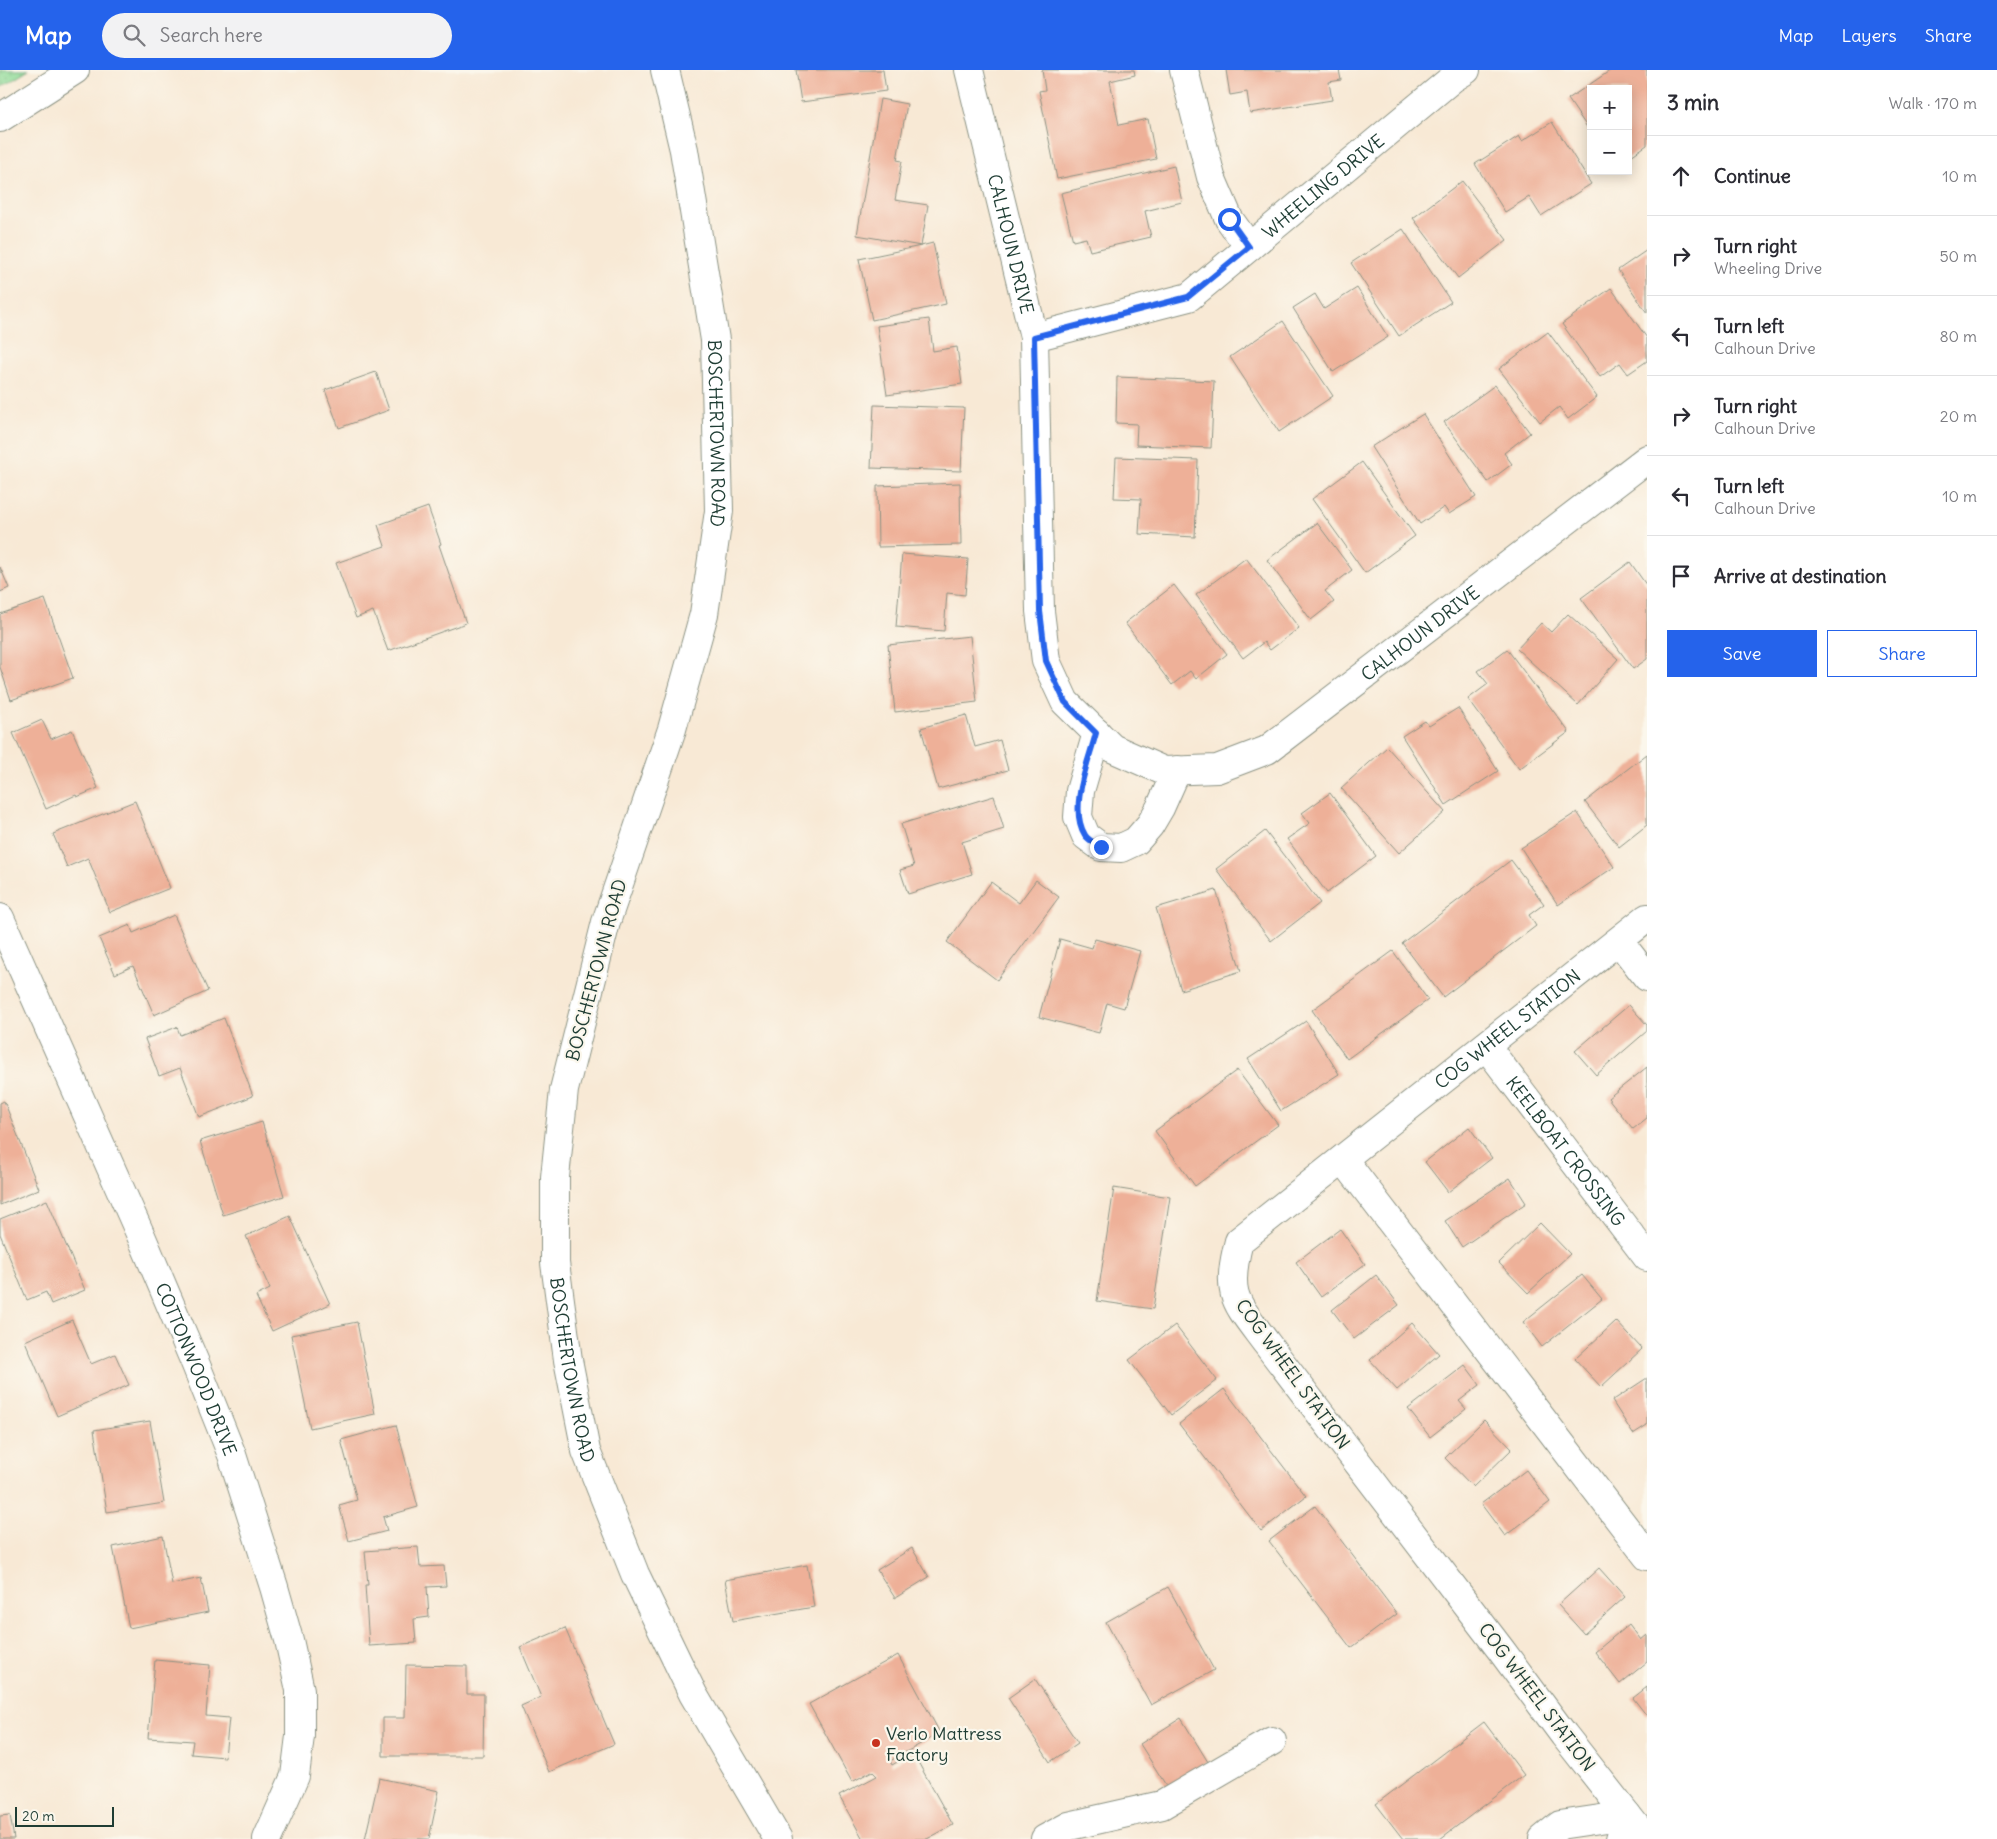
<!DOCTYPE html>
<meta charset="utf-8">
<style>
:root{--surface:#fff;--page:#f2f2f3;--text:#2b2b33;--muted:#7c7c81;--line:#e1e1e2;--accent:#2563eb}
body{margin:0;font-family:Delius,sans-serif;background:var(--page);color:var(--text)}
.controls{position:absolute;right:15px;top:15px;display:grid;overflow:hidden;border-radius:0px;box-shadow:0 2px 12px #0003}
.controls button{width:45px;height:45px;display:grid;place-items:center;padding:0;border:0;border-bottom:1px solid var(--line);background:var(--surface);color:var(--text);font:25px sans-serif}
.scale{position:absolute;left:15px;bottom:12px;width:99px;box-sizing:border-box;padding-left:5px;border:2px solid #1f3d34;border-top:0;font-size:14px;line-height:18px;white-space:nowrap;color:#1f3d34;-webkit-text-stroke:4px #fbf7ec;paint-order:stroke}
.stop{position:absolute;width:15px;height:15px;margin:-11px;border:4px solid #2563eb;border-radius:50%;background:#fff}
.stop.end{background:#2563eb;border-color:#fff;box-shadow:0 1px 5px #0008}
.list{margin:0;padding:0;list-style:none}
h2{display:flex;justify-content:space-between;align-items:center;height:65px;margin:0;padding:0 20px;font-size:21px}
h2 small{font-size:16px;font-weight:400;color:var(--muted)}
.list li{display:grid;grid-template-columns:32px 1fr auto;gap:15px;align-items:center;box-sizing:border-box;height:80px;padding:0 20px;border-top:1px solid var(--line)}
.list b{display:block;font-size:19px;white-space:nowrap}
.list p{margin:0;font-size:16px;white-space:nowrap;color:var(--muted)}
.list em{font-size:16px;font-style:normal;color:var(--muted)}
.actions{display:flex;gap:10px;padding:15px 20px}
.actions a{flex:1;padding:11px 0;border:1px solid var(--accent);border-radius:0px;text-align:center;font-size:18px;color:var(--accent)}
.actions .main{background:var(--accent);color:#fff}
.icon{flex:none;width:28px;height:28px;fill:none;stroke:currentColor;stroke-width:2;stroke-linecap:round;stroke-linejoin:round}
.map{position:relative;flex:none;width:1647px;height:1769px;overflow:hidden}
header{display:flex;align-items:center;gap:30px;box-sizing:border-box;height:70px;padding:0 25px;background:var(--accent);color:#fff}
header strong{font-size:24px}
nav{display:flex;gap:28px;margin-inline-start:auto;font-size:18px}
.search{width:350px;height:45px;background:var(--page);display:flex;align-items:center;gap:12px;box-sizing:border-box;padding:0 18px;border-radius:28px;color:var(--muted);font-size:19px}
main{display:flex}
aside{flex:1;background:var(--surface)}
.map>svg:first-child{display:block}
</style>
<header>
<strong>Map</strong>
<div class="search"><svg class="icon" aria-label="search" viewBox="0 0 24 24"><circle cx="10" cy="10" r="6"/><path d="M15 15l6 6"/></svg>Search here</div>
<nav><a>Map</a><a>Layers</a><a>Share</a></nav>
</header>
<main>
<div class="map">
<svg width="1647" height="1769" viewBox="0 0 1647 1769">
<defs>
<pattern id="park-dots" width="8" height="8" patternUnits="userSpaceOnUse" patternTransform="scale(1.25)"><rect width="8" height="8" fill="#8eda97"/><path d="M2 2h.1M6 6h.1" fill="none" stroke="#7abc83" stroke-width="1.8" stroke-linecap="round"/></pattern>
</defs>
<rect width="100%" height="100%" fill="#fbf7ec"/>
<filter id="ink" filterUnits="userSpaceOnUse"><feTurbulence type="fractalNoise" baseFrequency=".02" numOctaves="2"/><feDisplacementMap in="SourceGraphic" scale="10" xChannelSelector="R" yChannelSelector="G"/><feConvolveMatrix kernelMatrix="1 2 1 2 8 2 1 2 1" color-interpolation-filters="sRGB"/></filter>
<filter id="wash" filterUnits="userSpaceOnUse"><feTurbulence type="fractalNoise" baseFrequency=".0096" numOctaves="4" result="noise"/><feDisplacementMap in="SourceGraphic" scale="20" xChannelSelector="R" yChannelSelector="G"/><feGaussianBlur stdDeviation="1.12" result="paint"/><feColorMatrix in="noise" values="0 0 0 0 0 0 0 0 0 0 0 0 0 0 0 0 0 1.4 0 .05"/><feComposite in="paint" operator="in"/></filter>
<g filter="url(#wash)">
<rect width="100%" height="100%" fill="#f8e9d5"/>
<path fill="url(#park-dots)" stroke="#568c66" d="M0 0H29L0 18Z"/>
<g id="blocks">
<path fill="#eeb098" d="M796 0H883L886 21 801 32Z
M1042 0H1134L1135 5 1110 11 1119 55 1148 49 1156 89 1057 109 1039 21 1045 20Z
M1226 0H1339L1341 10 1329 12 1332 30 1250 43 1247 22 1230 25Z
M1611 0H1647V75L1628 88V19H1591V63L1568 29Z
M880 29 907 34 897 90 902 91 895 130 928 135 921 176 933 173 946 234 872 250 859 189 921 176 857 165Z
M1552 52 1591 114 1541 146 1529 127 1505 142 1475 94 1519 66 1522 71Z
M1174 96 1182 132 1145 141 1151 167 1090 181 1086 168 1073 171 1061 123Z
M1462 111 1507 170 1458 208 1413 148Z
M1403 159 1451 232 1399 266 1351 193Z
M1647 180V243L1618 200Z
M1357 218 1388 267 1333 302 1293 238 1315 224 1324 239Z
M1611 218 1647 268V291L1628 304 1620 293 1600 307 1562 254Z
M929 249 933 281 957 277 962 314 887 325 877 256Z
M1283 251 1333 326 1279 362 1230 287Z
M1548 262 1597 327 1568 349 1559 337 1540 352 1499 299Z
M376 302 389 340 339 358 325 320Z
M1117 307 1214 311 1211 378 1136 375 1137 354 1116 353Z
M1495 315 1530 363 1504 383 1512 394 1488 412 1444 352Z
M874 335 964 338 961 401 871 398Z
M1423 344 1476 427 1449 444 1444 437 1420 454 1371 377Z
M1116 387 1198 390 1195 467 1139 464 1141 429 1114 428Z
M1362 392 1415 466 1365 503 1312 429Z
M960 413 961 475 878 477 877 416Z
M428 437 441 474 439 475 466 553 388 581 373 541 356 548 336 493 385 476 378 455Z
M1317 453 1352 500 1325 521 1334 532 1311 550 1267 490Z
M902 484 968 489 965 525 947 523 944 561 896 557Z
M1246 488 1299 558 1270 580 1264 572 1243 588 1196 525Z
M1630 492 1647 516V589L1633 599 1581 528Z
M0 497 9 518 0 522Z
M1174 515 1227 584 1196 609 1190 601 1172 615 1125 553Z
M45 529 73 608 11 630 0 597V544Z
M1568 544 1618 589 1578 635 1517 579 1541 553 1551 562Z
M970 566 977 632 895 642 888 575Z
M1507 579 1569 662 1519 699 1468 629 1488 614 1478 601Z
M1458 638 1498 701 1446 735 1402 666 1425 651 1429 656Z
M966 645 975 677 1000 670 1008 700 938 719 921 658Z
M42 650 51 669 72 660 98 718 77 727 76 725 46 739 13 663Z
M1387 677 1445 742 1399 783 1341 718Z
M1647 684V755L1619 777 1585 732Z
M1330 723 1376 786 1327 823 1287 769 1310 753 1302 743Z
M994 726 1004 759 962 772 972 804 908 824 900 800 914 796 901 754Z
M135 731 170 818 110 842 88 788 67 797 53 764Z
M1577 742 1614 797 1558 835 1521 778Z
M1265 761 1320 833 1271 871 1216 799Z
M1511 790 1544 834 1529 845 1536 856 1443 927 1402 873Z
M1036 810 1059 827 997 910 947 872 991 812 1019 833Z
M1216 820 1241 901 1181 920 1156 838Z
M174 845 208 921 154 945 133 896 115 904 99 868 130 855 133 863Z
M1060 869 1092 878 1095 869 1140 881 1124 938 1107 933 1099 963 1039 947Z
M1393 881 1428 930 1347 989 1312 940Z
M1629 935 1647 955V961L1596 1005 1575 981Z
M224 948 253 1026 199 1047 180 998 159 1006 145 969 177 957 180 965Z
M1306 951 1339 1004 1281 1041 1248 989Z
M1647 997V1048L1633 1059 1608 1028Z
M1237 1000 1278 1055 1195 1116 1155 1061Z
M4 1031 39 1119 0 1135V1033Z
M262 1052 284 1126 223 1145 200 1071Z
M1469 1057 1492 1088 1448 1122 1425 1092Z
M1510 1108 1526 1133 1462 1177 1445 1151Z
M1114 1118 1170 1127 1153 1239 1097 1231Z
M47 1130 85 1220 51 1234 46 1222 27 1230 0 1164V1149Z
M290 1146 330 1234 272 1261 256 1226 270 1219 246 1166Z
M1540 1153 1570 1184 1528 1223 1499 1193Z
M1340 1159 1365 1194 1321 1227 1296 1192Z
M1376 1205 1399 1235 1354 1269 1332 1240Z
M1582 1205 1602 1229 1542 1277 1523 1252Z
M72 1250 91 1294 115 1284 129 1315 57 1346 25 1271Z
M1616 1251 1642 1279 1601 1317 1575 1289Z
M357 1252 375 1344 310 1358 291 1265Z
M1412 1253 1439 1284 1397 1320 1370 1290Z
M1175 1255 1217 1310 1171 1345 1129 1290Z
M1465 1295 1480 1315 1459 1331 1466 1339 1430 1367 1408 1339Z
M1647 1308V1355L1633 1364 1612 1331Z
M1224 1319 1306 1426 1261 1461 1179 1354Z
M1484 1350 1512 1379 1473 1417 1445 1388Z
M150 1351 164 1433 107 1442 94 1360Z
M396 1355 418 1437 383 1447 387 1461 349 1471 339 1435 357 1430 341 1370Z
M1526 1400 1550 1432 1505 1466 1481 1434Z
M1315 1436 1397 1544 1351 1578 1269 1471Z
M163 1466 172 1514 201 1508 208 1542 129 1558 113 1477Z
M418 1477 420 1497 444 1496 446 1516 427 1517 429 1547 414 1549 416 1573 369 1576 365 1515H368L365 1481Z
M912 1478 929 1507 895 1528 877 1500Z
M807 1495 814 1537 733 1551 725 1510Z
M1599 1498 1625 1527 1584 1564 1558 1535Z
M1168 1517 1214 1600 1151 1635 1106 1552Z
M1629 1554 1641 1570 1647 1565V1592L1620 1614 1595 1582Z
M565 1558 614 1674 549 1702 521 1636 541 1627 520 1577Z
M898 1585 940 1663 890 1691 892 1695 913 1683 953 1755 927 1769H863L839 1726 877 1706 872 1701 852 1712 809 1634Z
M155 1590 210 1595 206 1646 229 1648 225 1687 191 1684 193 1671 148 1668Z
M406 1595 467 1596V1624H484L483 1686H383V1648H405Z
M1035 1609 1078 1673 1050 1692 1008 1628Z
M1647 1617V1646L1633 1628Z
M1181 1648 1208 1692 1167 1717 1140 1674Z
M1484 1652 1524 1705 1440 1769H1403L1376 1734Z
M379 1708 439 1721 429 1769H365Z
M10 1745 14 1769H0V1746Z"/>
</g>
</g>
<g filter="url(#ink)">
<use href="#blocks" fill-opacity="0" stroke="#8c9384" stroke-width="1"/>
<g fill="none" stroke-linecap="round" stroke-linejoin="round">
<defs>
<g id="minor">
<path id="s1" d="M665 0 684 80 715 270 719 441 704 544 672 659 606 852 564 1020 555 1107V1193L568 1290 586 1381 635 1504 693 1624 778 1769"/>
<path id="s2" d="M969 0 1034 267 1040 541 1046 591 1065 632 1112 678 1164 701 1217 699 1267 680 1647 389"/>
<path d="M1184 0 1211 107 1229 149 1249 177"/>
<path d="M0 48 75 0"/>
<path id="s3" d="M1034 267 1189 227 1453 8 1466 0"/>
<path d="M1097 663 1080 721 1078 747 1086 766 1101 777 1121 778 1136 771 1150 755 1160 738 1177 700"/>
<path id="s4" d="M0 848 142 1168 196 1295 232 1385 274 1517 289 1570 300 1620V1666L295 1706 267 1769"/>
<path d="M1619 871 1647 907"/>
<path id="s5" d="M1486 976 1647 1187"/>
<path d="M1343 1089 1647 1486"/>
<path d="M1045 1769 1069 1756 1162 1735 1272 1671"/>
<path d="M1543 1769 1560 1755 1627 1745 1620 1769"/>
<path id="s6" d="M1646 1769 1564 1665 1501 1580 1267 1274C1235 1231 1225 1226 1239 1171L1647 848"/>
</g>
</defs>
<use href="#minor" stroke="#8c9384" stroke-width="30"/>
<use href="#minor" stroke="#fff" stroke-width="28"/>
</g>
</g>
<g fill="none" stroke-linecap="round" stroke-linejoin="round" filter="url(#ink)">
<path stroke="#2563eb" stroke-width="6" d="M1101 777C1096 774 1088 770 1085 765 1068 738 1089 691 1096 663L1065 632 1046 591 1040 541 1034 267 1188 227 1249 177 1229 149"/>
</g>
<circle fill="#c8321e" stroke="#fbf7ec" stroke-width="2" cx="876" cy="1673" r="5"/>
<g text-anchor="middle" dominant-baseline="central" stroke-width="4.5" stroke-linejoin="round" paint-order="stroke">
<g font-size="18" fill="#1f3d34" stroke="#fbf7ec">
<text stroke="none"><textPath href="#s3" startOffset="334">WHEELING DRIVE</textPath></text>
<text stroke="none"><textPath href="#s2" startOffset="179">CALHOUN DRIVE</textPath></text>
<text stroke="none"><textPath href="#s1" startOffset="368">BOSCHERTOWN ROAD</textPath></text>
<text stroke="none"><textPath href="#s2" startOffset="1066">CALHOUN DRIVE</textPath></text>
<text transform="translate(596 900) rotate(-75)">BOSCHERTOWN ROAD</text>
<text stroke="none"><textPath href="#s6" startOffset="1079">COG WHEEL STATION</textPath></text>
<text stroke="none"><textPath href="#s5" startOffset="132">KEELBOAT CROSSING</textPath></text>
<text stroke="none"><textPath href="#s1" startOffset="1328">BOSCHERTOWN ROAD</textPath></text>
<text stroke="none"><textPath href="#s4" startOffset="492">COTTONWOOD DRIVE</textPath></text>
<text transform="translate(1293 1304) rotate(54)">COG WHEEL STATION</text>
<text transform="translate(1537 1627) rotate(53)">COG WHEEL STATION</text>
</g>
<g font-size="18" fill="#1f3d34" stroke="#fbf7ec" text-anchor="start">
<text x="886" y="1663">Verlo Mattress<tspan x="886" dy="21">Factory</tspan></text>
</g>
</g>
</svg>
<div class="controls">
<button>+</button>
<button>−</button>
</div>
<div class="scale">20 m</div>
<div class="stop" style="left:1229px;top:149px"></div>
<div class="stop end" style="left:1101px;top:777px"></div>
</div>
<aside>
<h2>3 min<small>Walk · 170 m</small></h2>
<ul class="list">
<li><svg class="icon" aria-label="ahead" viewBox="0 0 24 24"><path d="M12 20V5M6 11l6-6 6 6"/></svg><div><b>Continue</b></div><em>10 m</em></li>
<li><svg class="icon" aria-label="right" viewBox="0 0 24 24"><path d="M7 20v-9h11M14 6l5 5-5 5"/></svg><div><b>Turn right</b><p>Wheeling Drive</p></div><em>50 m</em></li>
<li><svg class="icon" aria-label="left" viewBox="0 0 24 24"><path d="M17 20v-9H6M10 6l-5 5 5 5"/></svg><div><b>Turn left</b><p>Calhoun Drive</p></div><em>80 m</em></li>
<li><svg class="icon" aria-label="right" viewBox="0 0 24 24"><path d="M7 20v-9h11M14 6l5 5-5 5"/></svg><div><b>Turn right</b><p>Calhoun Drive</p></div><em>20 m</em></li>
<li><svg class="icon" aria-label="left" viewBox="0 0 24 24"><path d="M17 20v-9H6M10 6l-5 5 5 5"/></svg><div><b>Turn left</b><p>Calhoun Drive</p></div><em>10 m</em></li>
<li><svg class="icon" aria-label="arrive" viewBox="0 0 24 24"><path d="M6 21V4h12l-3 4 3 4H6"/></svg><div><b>Arrive at destination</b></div></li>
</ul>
<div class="actions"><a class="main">Save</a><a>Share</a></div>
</aside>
</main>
